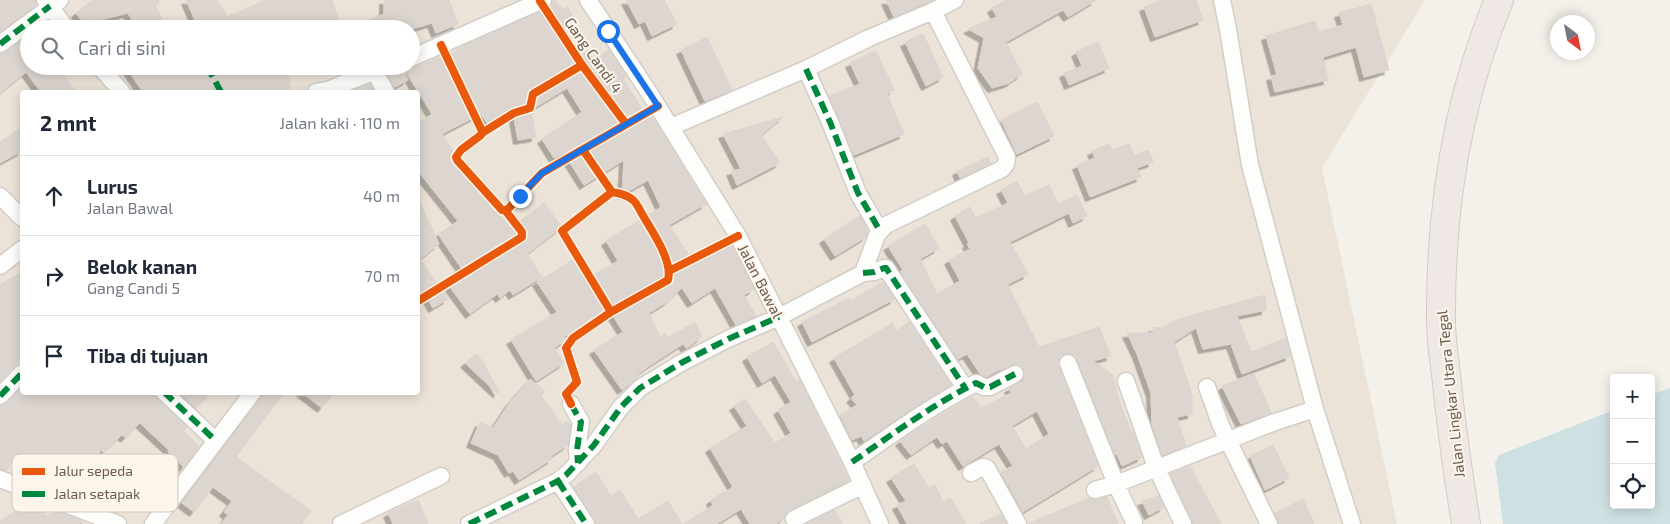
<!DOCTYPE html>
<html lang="id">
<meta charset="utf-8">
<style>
:root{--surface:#fff;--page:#f2f2f3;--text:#1f2937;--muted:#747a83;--line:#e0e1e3}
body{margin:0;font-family:"Exo 2",sans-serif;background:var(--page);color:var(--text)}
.controls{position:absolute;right:15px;bottom:15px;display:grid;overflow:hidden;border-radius:5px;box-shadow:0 2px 12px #0003}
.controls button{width:45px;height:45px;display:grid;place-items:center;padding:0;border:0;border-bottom:1px solid var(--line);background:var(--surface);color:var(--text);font:25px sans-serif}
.compass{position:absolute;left:1550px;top:15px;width:45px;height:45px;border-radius:50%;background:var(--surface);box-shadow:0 2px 12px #0003;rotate:148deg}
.stop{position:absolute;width:15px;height:15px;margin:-11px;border:4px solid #1a73e8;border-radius:50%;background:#fff}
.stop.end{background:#1a73e8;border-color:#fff;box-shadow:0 1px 5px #0008}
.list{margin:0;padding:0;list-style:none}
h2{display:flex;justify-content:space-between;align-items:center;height:65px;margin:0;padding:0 20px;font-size:21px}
h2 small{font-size:16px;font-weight:400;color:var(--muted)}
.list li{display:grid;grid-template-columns:32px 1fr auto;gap:15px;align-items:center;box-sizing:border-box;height:80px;padding:0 20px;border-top:1px solid var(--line)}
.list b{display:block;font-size:19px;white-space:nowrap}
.list p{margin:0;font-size:16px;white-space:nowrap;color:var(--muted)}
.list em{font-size:16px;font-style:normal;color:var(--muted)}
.icon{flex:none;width:28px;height:28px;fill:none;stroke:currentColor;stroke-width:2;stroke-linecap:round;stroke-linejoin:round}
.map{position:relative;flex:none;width:1670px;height:524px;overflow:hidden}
.search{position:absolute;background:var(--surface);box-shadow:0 2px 12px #0003;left:20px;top:20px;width:400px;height:55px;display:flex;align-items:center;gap:12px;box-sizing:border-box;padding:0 18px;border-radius:28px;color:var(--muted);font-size:19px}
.panel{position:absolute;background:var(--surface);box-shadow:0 2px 12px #0003;left:20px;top:90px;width:400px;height:305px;border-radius:5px}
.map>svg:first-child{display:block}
</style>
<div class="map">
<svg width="1670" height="524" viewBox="0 0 1670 524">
<defs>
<filter id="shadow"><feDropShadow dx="-4.5" dy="4.5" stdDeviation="0" flood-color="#0004"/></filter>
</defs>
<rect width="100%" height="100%" fill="#f4f0ea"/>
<path fill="#ece3d8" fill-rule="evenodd" d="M0 0H1425L1322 168 1397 524H0ZM29 29H411V66H29ZM22 92H418V392H22Z"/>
<path fill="#cee1e2" d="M1670 388V524H1503L1495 463 1499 455 1614 410V505H1651V395Z"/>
<path fill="#ddd6d0" stroke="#dcd4cd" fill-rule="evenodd" filter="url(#shadow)" d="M0 0H35L36 5 0 32Z
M93 0H158L159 4 155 5 167 29H137L128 13 84 24 76 13Z
M186 0H217L222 8H223L227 17 266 0H332L342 29H199Z
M384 0H449L458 24 436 33 432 23 412 29H349L384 14Z
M555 0 563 10 568 7 574 19 555 34 573 60 588 51 594 60 609 50 626 76 623 78 647 117 651 115 706 204 669 225 693 261 729 242 754 289 744 295 756 316 736 325 715 288 692 303 682 288 667 302 649 313 660 337 665 334 668 338 695 322 702 337 686 348 683 344 652 364 638 374 639 376 622 390 594 350 623 332 610 311 587 325 585 323 564 337 566 340 554 348 564 363 536 381 511 340 557 312 537 282 576 258 589 278 618 261 606 241 661 207 648 180 622 195 624 160 584 185 564 153 554 158 542 139 582 112 567 88 531 110 536 137 518 140 513 112 489 125 480 114 442 134 453 151 449 153 468 179 469 178 491 205 492 204 511 228 544 203 562 227 527 254 542 277 513 295 510 290 500 298 497 294 470 314 450 287 466 275 438 234 458 221 418 171V123L432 114 406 72 442 56 443 58 467 44 547 9Z
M626 0H664L677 24 652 36 645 21 639 24Z
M886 0H933L894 17Z
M1006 0H1096L1068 17 1063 10 1006 42 1022 74 1009 83 992 88 978 68 984 38 968 29 997 17 992 8Z
M1163 0H1196L1203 20 1155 37 1144 7Z
M1371 4 1389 70 1364 77 1356 47 1323 57 1328 80 1275 92 1271 76 1277 75 1266 36 1315 21 1318 32 1343 25 1339 13Z
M923 34 943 77 926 86 905 42Z
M29 35V66H57L76 92H41L26 72 0 93V54L6 52Z
M707 37 732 90 705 101 681 50Z
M1098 42 1109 68 1069 85 1064 73 1082 66 1076 52Z
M876 51 894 90 887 94 904 134 854 155 829 96 860 84 850 63Z
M125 66H285L291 88 274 92H143Z
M401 66 408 80 395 87 388 76Z
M370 84 375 92H348Z
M1037 102 1054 136 1017 154 1001 120Z
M783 117 761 135 780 163 737 185 731 171 741 169 723 134Z
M22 127V151L0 163V142Z
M1109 144 1112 150 1129 144 1134 156 1148 150 1153 162 1137 168 1141 177 1090 197 1077 165 1095 158 1092 151Z
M988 157 990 164 960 178 957 171Z
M1017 181 1025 196 1049 185 1058 204 1077 195 1087 216 1073 223 1069 213 1010 242 1028 274 1008 284 1010 290 1039 347 1099 327 1111 356 1093 361 1112 374 1119 400 1131 432 1133 431 1142 457 1122 466 1117 454 1115 455 1077 359 1070 353 1064 354 1058 361 1059 367 1098 466 1023 512 1001 472 1013 466 999 444 963 466 947 441 942 444 937 437 911 455 900 441 934 419 972 396 981 408 1011 393 1009 388 1020 383 1024 379 1025 374 1021 366 1015 364 999 370 986 377 981 375 967 354 958 359 900 272 903 270 888 246 925 224 939 248 920 259 937 294 960 281 949 260 970 249 967 244 969 243 955 216 970 207 976 218 1008 203 1001 190ZM1037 411 1049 434 1026 449 1012 426Z
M418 198 439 244 420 259 448 299 433 308 424 292 418 296Z
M860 216 868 231 866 237 835 256 824 239Z
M22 272V357L0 382V285Z
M883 282 895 299 812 342 802 322 849 298 850 301Z
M1265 295 1266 310 1237 316 1251 352 1286 338 1290 356 1242 374 1231 344 1203 349 1196 328 1174 342 1192 394V414L1177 417 1186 446 1162 455 1152 424 1151 393 1137 354 1127 333H1154L1153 327 1163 328 1176 320Z
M909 322 951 385 907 412 864 441 861 436 852 440 840 415 857 405 851 398 855 395 834 358 893 323 896 331Z
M773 342 796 382 800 380 849 481 790 510 784 518 776 524H750L741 509 717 524H684L713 505 711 500 733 487 710 448 747 426 734 406 745 399 775 443 791 433 778 410 791 402 775 375 762 383 747 357Z
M477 354 483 362 499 392 497 393 465 363Z
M1254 374 1271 413 1241 424 1222 386Z
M530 379 545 391 541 396 562 425 567 421 571 425 568 445 551 456 552 459 519 480 513 471 509 473 498 455 471 443 480 422 493 428 510 402Z
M22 387V392H154L157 399 187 427 183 431 199 446 184 467 168 452 169 450 140 423 125 438 122 435 103 452 101 450 84 475 78 493 34 478 38 470 14 457 7 471 0 469V406L7 403Z
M179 392H211L196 408Z
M263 392H284L236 457 311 511 302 524H221L228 515 224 512 232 501 213 487 194 512 182 503 261 398Z
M301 392H334L322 408Z
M1273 445 1289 478 1265 490 1250 456Z
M914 464 929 488 935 485 943 502 950 498 966 524H907L897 505 906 501 891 478Z
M1190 466 1221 524H1193L1170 474Z
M596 472 611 496 620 490 638 519 668 501 682 524H596L594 519 574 487Z
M1159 496 1164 507 1149 515 1142 501Z
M1107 497 1118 524H1028L1089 498 1097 500Z
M1303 499 1314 524H1279L1275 513Z
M418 500 428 524H393L388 513Z
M29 501 36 504 47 516 55 511 81 521 84 524H0V522Z
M834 510 843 524H806Z
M1001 514 1007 524H980Z"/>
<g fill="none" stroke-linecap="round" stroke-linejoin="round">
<defs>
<path id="street" d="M45 0 67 29
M588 0 650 94 738 236 852 462 880 524
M0 44 60 0
M411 58 543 0
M99 66 122 92
M806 69 830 122 858 193 880 231
M374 71 386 92
M316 92 328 90 387 66
M671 127 806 69 869 38 933 11
M0 196 22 218
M0 266 22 249
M863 273 874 272 884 268H886L965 388
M1068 363 1116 484 1134 522
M1126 381 1156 467 1183 524
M1207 387 1221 426 1269 524
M164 392 216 441
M0 396 22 373
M571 404 581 422 577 450 578 463
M1315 409 1352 524
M852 462C893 434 932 405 976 383L984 387H990L1015 374
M971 473 983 467 987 468 1018 524
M0 479 118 524
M558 481 586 524
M1095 490 1116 484 1275 422 1315 409 1250 165 1228 29 1222 0
M794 519 863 485
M153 524 253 392
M341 524 441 476
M469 524 558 481 566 475 594 445 621 407 640 388 681 363 728 339 779 317 863 273 877 235 886 225 1002 169 1006 164 1007 157 933 11 955 0"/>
<path id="highway" d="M1466 524C1458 474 1451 424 1446 374 1444 357 1441 339 1441 321 1440 213 1457 101 1499 0"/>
</defs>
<use href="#street" stroke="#d3cdc8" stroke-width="19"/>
<use href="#highway" stroke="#d3cbc7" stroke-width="30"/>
<use href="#street" stroke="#fdfdfc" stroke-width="16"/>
<use href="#highway" stroke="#efe8e5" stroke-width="28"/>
<path stroke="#00873e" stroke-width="6" stroke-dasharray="12 6" stroke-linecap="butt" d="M0 44 50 6
M207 66 221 92
M806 69 830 122 858 193 880 231
M863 273 874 272 884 268H886L965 388
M164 392 216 441
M0 396 22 373
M571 404 581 422 577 450 578 463
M852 462C893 434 932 405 976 383L984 387H990L1015 374
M558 481 586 524
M469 524 558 481 566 475 594 445 621 407 640 388 681 363 728 339 779 317"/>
<defs>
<path id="cycleway" d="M540 1 582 65 626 124
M441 45 482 131 481 135 461 150 456 157 457 160 502 210H507L542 173 658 106
M482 133 514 113 530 108 533 94 582 65
M583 150 612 192 562 231 611 312
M669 271 738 236
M418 301 522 237V232L505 210
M571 404 566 394 577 382 566 348 573 338 611 312 668 280C673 261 652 231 642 214 640 210 637 204 634 201 628 195 619 193 612 192"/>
</defs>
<use href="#cycleway" stroke="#fcf5eb" stroke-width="11"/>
<use href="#cycleway" stroke="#e8590c" stroke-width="8"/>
</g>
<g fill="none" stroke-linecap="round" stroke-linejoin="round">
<path stroke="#1a73e8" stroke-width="6" d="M520 196 542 173 658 106 608 31"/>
</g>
<g text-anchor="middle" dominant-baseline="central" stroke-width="4" stroke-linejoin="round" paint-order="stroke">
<g font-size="15" fill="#6e594e" stroke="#fcf5eb">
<text transform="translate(594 55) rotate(55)">Gang Candi 4</text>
<text transform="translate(761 281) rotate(63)">Jalan Bawal</text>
<text transform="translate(1450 394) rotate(-96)">Jalan Lingkar Utara Tegal</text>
</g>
</g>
<rect x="12" y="454" width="166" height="58" rx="8" fill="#fcf5eb" stroke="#d1c6bc" stroke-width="1"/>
<rect x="22" y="468" width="23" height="7" fill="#e8590c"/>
<rect x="22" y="491" width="23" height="6" fill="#00873e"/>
<g font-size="14" fill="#6e594e">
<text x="54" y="476">Jalur sepeda</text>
<text x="54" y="499">Jalan setapak</text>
</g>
</svg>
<div class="controls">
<button>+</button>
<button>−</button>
<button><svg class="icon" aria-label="locate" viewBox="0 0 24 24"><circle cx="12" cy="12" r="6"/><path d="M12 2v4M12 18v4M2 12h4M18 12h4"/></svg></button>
</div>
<svg class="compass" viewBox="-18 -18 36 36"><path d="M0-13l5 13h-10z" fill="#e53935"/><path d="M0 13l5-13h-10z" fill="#747a83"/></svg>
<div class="stop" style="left:608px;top:31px"></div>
<div class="stop end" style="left:520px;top:196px"></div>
<div class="search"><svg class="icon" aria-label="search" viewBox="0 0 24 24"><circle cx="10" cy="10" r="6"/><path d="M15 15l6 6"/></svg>Cari di sini</div>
<section class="panel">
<h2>2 mnt<small>Jalan kaki · 110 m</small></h2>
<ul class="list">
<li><svg class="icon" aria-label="ahead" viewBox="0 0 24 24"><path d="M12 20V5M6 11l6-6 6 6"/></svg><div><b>Lurus</b><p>Jalan Bawal</p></div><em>40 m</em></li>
<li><svg class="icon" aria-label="right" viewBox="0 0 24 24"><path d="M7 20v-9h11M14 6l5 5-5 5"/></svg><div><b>Belok kanan</b><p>Gang Candi 5</p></div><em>70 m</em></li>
<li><svg class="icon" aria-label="arrive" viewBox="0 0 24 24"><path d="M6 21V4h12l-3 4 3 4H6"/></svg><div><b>Tiba di tujuan</b></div></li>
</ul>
</section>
</div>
